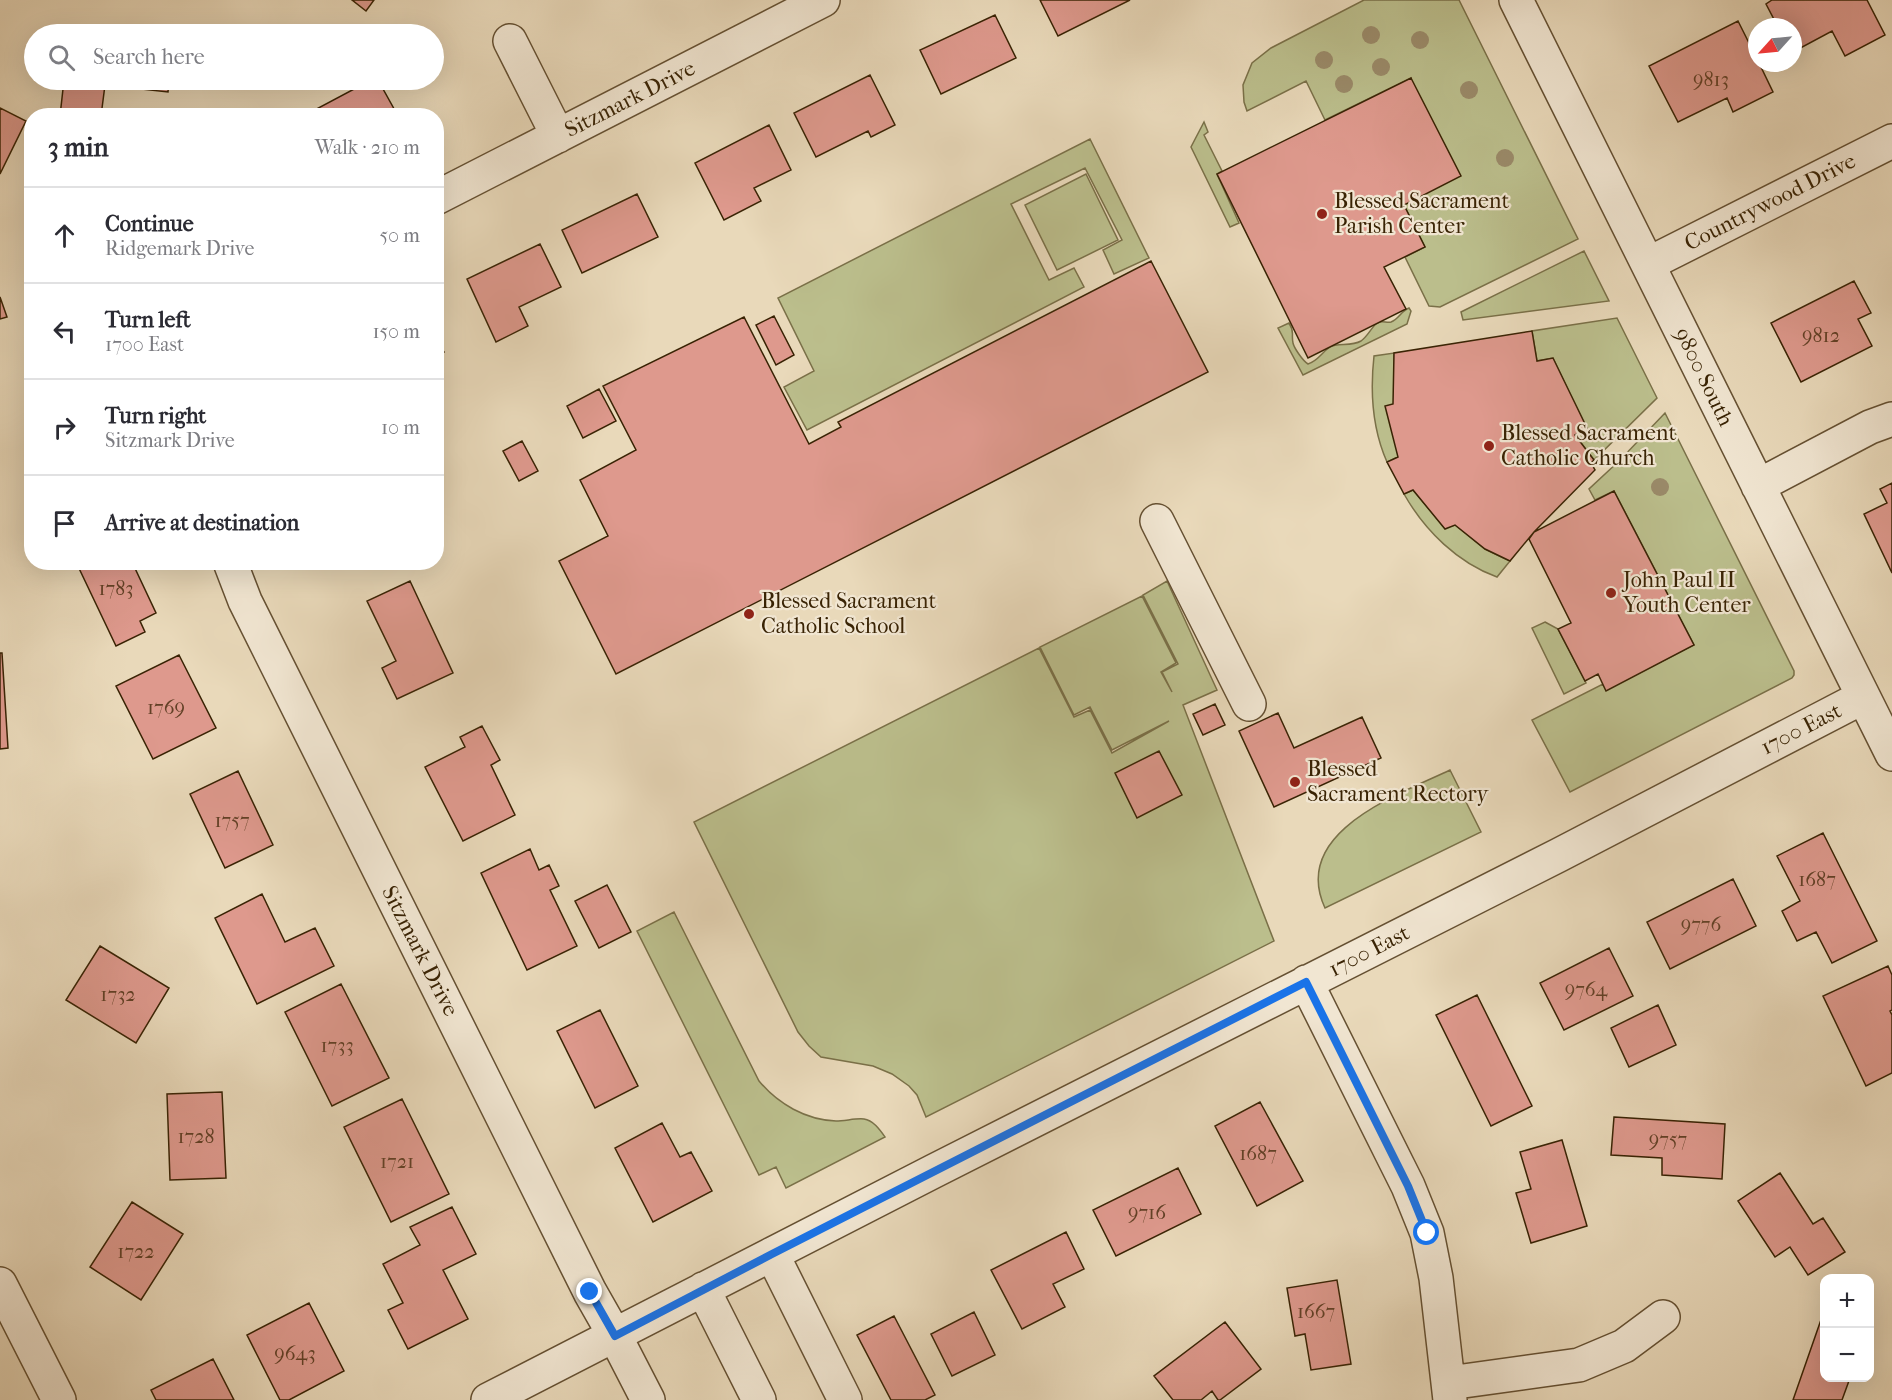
<!DOCTYPE html>
<meta charset="utf-8">
<style>
:root{--surface:#fff;--page:#f7f7f7;--text:#2b2b33;--muted:#7c7c81;--line:#e1e1e2}
body{margin:0;font-family:"IM FELL French Canon",serif;background:var(--page);color:var(--text)}
.controls{position:absolute;right:18px;bottom:18px;display:grid;overflow:hidden;border-radius:12px;box-shadow:0 6px 24px #0002}
.controls button{width:54px;height:54px;display:grid;place-items:center;padding:0;border:0;border-bottom:2px solid var(--line);background:var(--surface);color:var(--text);font:30px sans-serif}
.compass{position:absolute;left:1748px;top:18px;width:54px;height:54px;border-radius:50%;background:var(--surface);box-shadow:0 6px 24px #0002;rotate:243deg}
.stop{position:absolute;width:18px;height:18px;margin:-14px;border:4px solid #1a73e8;border-radius:50%;background:#fff}
.stop.end{background:#1a73e8;border-color:#fff;box-shadow:0 2px 6px #0008}
.list{margin:0;padding:0;list-style:none}
h2{display:flex;justify-content:space-between;align-items:center;height:78px;margin:0;padding:0 24px;font-size:26px}
h2 small{font-size:20px;font-weight:400;color:var(--muted)}
.list li{display:grid;grid-template-columns:39px 1fr auto;gap:18px;align-items:center;box-sizing:border-box;height:96px;padding:0 24px;border-top:2px solid var(--line)}
.list b{display:block;font-size:22px;white-space:nowrap}
.list p{margin:0;font-size:20px;white-space:nowrap;color:var(--muted)}
.list em{font-size:20px;font-style:normal;color:var(--muted)}
.icon{flex:none;width:33px;height:33px;fill:none;stroke:currentColor;stroke-width:2;stroke-linecap:round;stroke-linejoin:round}
.map{position:relative;flex:none;width:1892px;height:1400px;overflow:hidden}
.search{position:absolute;background:var(--surface);box-shadow:0 6px 24px #0002;left:24px;top:24px;width:420px;height:66px;display:flex;align-items:center;gap:15px;box-sizing:border-box;padding:0 21px;border-radius:33px;color:var(--muted);font-size:22px}
.panel{position:absolute;background:var(--surface);box-shadow:0 6px 24px #0002;left:24px;top:108px;width:420px;height:462px;border-radius:24px}
.map>svg:first-child{display:block}
</style>
<div class="map">
<svg width="1892" height="1400" viewBox="0 0 1892 1400">
<rect width="100%" height="100%" fill="#e9d9ba"/>
<filter id="stains"><feTurbulence type="fractalNoise" baseFrequency=".00333" numOctaves="4"/><feColorMatrix values="0 0 0 0 .2 0 0 0 0 .09 0 0 0 0 .02 0 0 0 .5 -.17"/></filter>
<radialGradient id="worn" r=".72"><stop offset=".6" stop-color="#630" stop-opacity="0"/><stop offset="1" stop-color="#630" stop-opacity=".3"/></radialGradient>
<path fill="#bbbe8c" stroke="#7a7048" stroke-width="1.5" d="M1364 0H1459L1578 239 1440 307 1429 306 1405 257 1425 247 1404 205 1411 78 1325 120 1306 81 1247 111 1244 102 1243 85 1252 63 1271 48Z
M1204 122 1208 132 1204 135 1222 171 1217 174 1239 223 1230 227 1191 147Z
M1090 139 1149 258 1114 274 1103 250 1122 240 1085 168 1011 204 1049 280 1074 268 1084 287 807 430 784 387 814 371 778 298Z
M1086 174 1118 240 1057 270 1025 205Z
M1584 251 1609 301 1463 320 1461 312Z
M1409 308 1411 311 1407 324 1303 375 1278 328 1289 323C1295 332 1291 334 1293 343 1294 348 1303 361 1308 364 1318 361 1321 353 1330 347 1337 342 1351 347 1361 341 1368 336 1371 328 1377 323 1382 320 1386 323 1391 322 1399 319 1401 311 1409 308Z
M1617 318 1657 398 1594 460 1575 435 1586 428 1553 358 1537 361 1532 331Z
M1394 353 1398 457 1387 462C1372 428 1370 392 1374 356Z
M1665 413 1794 671V675L1792 678 1570 792 1532 720 1603 684 1606 690 1694 645 1614 491 1595 500 1589 489 1619 461Z
M1413 490 1445 528 1455 525 1485 549 1510 561 1497 577C1458 563 1425 531 1404 494Z
M1167 581 1217 690 1183 705 1274 941 926 1117 917 1095 909 1086 892 1074 873 1066 821 1057 809 1046 798 1032 694 822 1039 648 1074 717 1090 710 1112 753 1169 721 1112 750 1090 707 1074 715 1040 647 1142 596 1176 663 1161 672 1172 692 1162 672 1178 664 1143 595Z
M1545 622 1558 629 1586 683 1564 694 1532 628Z
M1450 770 1481 832 1325 908C1290 832 1398 795 1450 770Z
M674 912 759 1081C778 1104 806 1120 836 1121 845 1121 856 1118 864 1119 873 1120 880 1130 885 1137L786 1188 776 1167 759 1175 637 931Z"/>
<path fill="#de998d" stroke="#392304" stroke-width="1.5" d="M352 0H374L366 11Z
M1040 0H1130L1058 36Z
M1772 0H1867L1885 35 1845 56 1832 31 1793 52V27H1778L1766 4Z
M995 15 1016 58 941 94 920 50Z
M1738 21 1757 59V63H1759L1773 92 1733 112 1727 98 1678 122 1649 66Z
M870 75 895 125 871 137 868 131 816 157 794 113Z
M1411 78 1461 176 1404 205 1425 247 1384 267 1406 309 1308 358 1217 174Z
M64 80H169L168 92 105 85 101 116H60Z
M371 80H378L398 116H308L307 114Z
M0 108 26 121 0 174Z
M769 125 791 170 754 188 761 201 724 220 695 163Z
M637 194 658 237 582 273 562 230Z
M540 244 561 287 519 307 528 326 496 342 467 279Z
M1151 261 1208 372 616 674 559 561 608 536 580 480 636 450 603 386 744 317 809 444 841 427 838 422Z
M1854 281 1871 313 1858 319 1872 346 1801 382 1771 323Z
M0 297 7 317 0 319Z
M774 316 794 355 776 365 756 325Z
M1532 331 1537 361 1553 358 1587 428 1575 435 1594 460 1591 463 1595 470 1534 532 1510 561 1485 549 1455 525 1445 529 1413 490 1404 494 1387 462 1398 457 1385 406 1393 404 1394 353Z
M436 340 444 352 436 357Z
M599 389 616 421 583 438 567 406Z
M522 441 538 471 519 481 503 451Z
M1892 483V573L1864 514 1887 503 1880 489Z
M1614 491 1694 645 1606 691 1598 674 1585 681 1558 629 1571 623 1529 539 1534 532Z
M76 562H132L156 613 140 621 145 632 116 646Z
M410 581 453 673 397 699 382 668 396 661 367 601Z
M0 653H2L8 748 0 749Z
M179 655 216 728 153 759 116 686Z
M1215 704 1225 725 1203 735 1193 714Z
M1278 713 1294 748 1362 717 1381 758 1274 807 1239 731Z
M482 726 500 760 491 765 515 815 463 841 425 767 465 747 460 737Z
M1159 751 1182 795 1137 818 1115 773Z
M238 771 273 845 225 868 190 794Z
M1823 833 1877 941 1832 963 1816 932 1797 941 1782 911 1800 901 1777 856Z
M530 849 539 870 549 865 559 886 550 890 577 946 527 970 481 873Z
M1733 879 1756 926 1670 969 1647 922Z
M607 885 631 932 599 948 575 901Z
M262 894 285 942 315 928 334 966 257 1004 215 918Z
M100 946 169 988 136 1043 66 1000Z
M1609 948 1633 996 1564 1030 1540 983Z
M1888 966 1892 975V1010L1890 1011 1892 1015V1073L1866 1086 1823 996Z
M341 984 389 1078 332 1106 285 1012Z
M1477 995 1532 1106 1491 1126 1436 1015Z
M1658 1005 1676 1045 1629 1067 1611 1028Z
M600 1010 638 1086 595 1108 557 1031Z
M222 1092 226 1178 170 1180 167 1094Z
M402 1099 449 1194 391 1222 344 1127Z
M1260 1102 1303 1181 1257 1206 1215 1126Z
M1614 1117 1725 1124 1722 1179 1662 1175V1158L1611 1155Z
M662 1123 680 1157 691 1152 712 1191 653 1222 615 1148Z
M1562 1140 1587 1226 1531 1243 1516 1193 1531 1189 1520 1152Z
M1178 1168 1201 1214 1116 1256 1093 1210Z
M1780 1173 1813 1224 1823 1218 1845 1252 1808 1275 1790 1247 1775 1257 1738 1201Z
M132 1202 183 1234 141 1300 90 1267Z
M452 1207 476 1254 443 1270 468 1319 408 1349 388 1310 403 1303 383 1264 420 1245 410 1227Z
M1066 1232 1084 1269 1053 1284 1065 1307 1022 1329 991 1270Z
M1337 1280 1351 1364 1311 1370 1305 1334 1295 1336 1287 1288Z
M309 1303 344 1371 289 1400H280L247 1335Z
M974 1312 995 1355 952 1376 931 1334Z
M1823 1314H1824V1378H1850L1842 1400H1793Z
M894 1316 935 1395 925 1400H891L857 1335Z
M1225 1322 1261 1369 1220 1400H1218L1212 1391 1201 1400H1173L1154 1376Z
M213 1359 234 1400H156L151 1390Z"/>
<g fill="none" stroke-linecap="round" stroke-linejoin="round">
<defs>
<path id="minor" d="M1516 0 1892 754
M510 41 558 136
M436 198 823 0
M1648 264 1892 141
M1758 486 1870 427 1892 419
M1157 521 1249 704
M230 562 245 601 590 1292 615 1336 648 1400
M1306 982 1408 1186 1427 1233 1436 1278 1450 1400
M772 1254 845 1400
M0 1284 59 1400
M703 1289 759 1400
M1449 1383 1579 1365 1624 1346 1663 1317
M488 1400 934 1171 1559 855 1863 697"/>
</defs>
<use href="#minor" stroke="#655032" stroke-width="36"/>
<use href="#minor" stroke="#f1e6d2" stroke-width="33"/>
</g>
<g fill="#9a8a69">
<circle cx="1371" cy="35" r="9"/>
<circle cx="1420" cy="40" r="9"/>
<circle cx="1324" cy="60" r="9"/>
<circle cx="1381" cy="67" r="9"/>
<circle cx="1344" cy="84" r="9"/>
<circle cx="1469" cy="90" r="9"/>
<circle cx="1505" cy="158" r="9"/>
<circle cx="1660" cy="487" r="9"/>
</g>
<g fill="none" stroke-linecap="round" stroke-linejoin="round">
<path stroke="#1a73e8" stroke-width="8" d="M590 1292 615 1336 772 1254 1306 982 1408 1186 1427 1233"/>
</g>
<g fill="#8f2418" stroke="#f1e6d2" stroke-width="2">
<circle cx="1322" cy="214" r="6"/>
<circle cx="1489" cy="446" r="6"/>
<circle cx="1611" cy="593" r="6"/>
<circle cx="749" cy="614" r="6"/>
<circle cx="1295" cy="782" r="6"/>
</g>
<g text-anchor="middle" dominant-baseline="central" stroke-width="4.5" stroke-linejoin="round" paint-order="stroke">
<g font-size="20" fill="#624026">
<text x="1711" y="79">9813</text>
<text x="1821" y="335">9812</text>
<text x="116" y="588">1783</text>
<text x="166" y="707">1769</text>
<text x="232" y="820">1757</text>
<text x="1817" y="879">1687</text>
<text x="1701" y="924">9776</text>
<text x="1586" y="989">9764</text>
<text x="118" y="994">1732</text>
<text x="337" y="1045">1733</text>
<text x="196" y="1136">1728</text>
<text x="1668" y="1139">9757</text>
<text x="1258" y="1153">1687</text>
<text x="397" y="1161">1721</text>
<text x="1147" y="1212">9716</text>
<text x="136" y="1251">1722</text>
<text x="1316" y="1311">1667</text>
<text x="295" y="1353">9643</text>
</g>
<g font-size="22" fill="#392304" stroke="#f1e6d2">
<text transform="translate(630 99) rotate(-27)">Sitzmark Drive</text>
<text transform="translate(1770 202) rotate(-27)">Countrywood Drive</text>
<text transform="translate(1704 377) rotate(64)">9800 South</text>
<text transform="translate(1801 729) rotate(-27)">1700 East</text>
<text transform="translate(420 951) rotate(63)">Sitzmark Drive</text>
<text transform="translate(1369 951) rotate(-27)">1700 East</text>
</g>
<g font-size="22" fill="#392304" stroke="#f1e6d2" text-anchor="start">
<text x="1334" y="201">Blessed Sacrament<tspan x="1334" dy="25">Parish Center</tspan></text>
<text x="1501" y="433">Blessed Sacrament<tspan x="1501" dy="25">Catholic Church</tspan></text>
<text x="1623" y="580">John Paul II<tspan x="1623" dy="25">Youth Center</tspan></text>
<text x="761" y="601">Blessed Sacrament<tspan x="761" dy="25">Catholic School</tspan></text>
<text x="1307" y="769">Blessed<tspan x="1307" dy="25">Sacrament Rectory</tspan></text>
</g>
</g>
<rect width="100%" height="100%" filter="url(#stains)"/>
<rect width="100%" height="100%" fill="url(#worn)"/>
</svg>
<div class="controls">
<button>+</button>
<button>−</button>
</div>
<svg class="compass" viewBox="-18 -18 36 36"><path d="M0-13l5 13h-10z" fill="#e53935"/><path d="M0 13l5-13h-10z" fill="#7c7c81"/></svg>
<div class="stop" style="left:1427px;top:1233px"></div>
<div class="stop end" style="left:590px;top:1292px"></div>
<div class="search"><svg class="icon" aria-label="search" viewBox="0 0 24 24"><circle cx="10" cy="10" r="6"/><path d="M15 15l6 6"/></svg>Search here</div>
<section class="panel">
<h2>3 min<small>Walk · 210 m</small></h2>
<ul class="list">
<li><svg class="icon" aria-label="ahead" viewBox="0 0 24 24"><path d="M12 20V5M6 11l6-6 6 6"/></svg><div><b>Continue</b><p>Ridgemark Drive</p></div><em>50 m</em></li>
<li><svg class="icon" aria-label="left" viewBox="0 0 24 24"><path d="M17 20v-9H6M10 6l-5 5 5 5"/></svg><div><b>Turn left</b><p>1700 East</p></div><em>150 m</em></li>
<li><svg class="icon" aria-label="right" viewBox="0 0 24 24"><path d="M7 20v-9h11M14 6l5 5-5 5"/></svg><div><b>Turn right</b><p>Sitzmark Drive</p></div><em>10 m</em></li>
<li><svg class="icon" aria-label="arrive" viewBox="0 0 24 24"><path d="M6 21V4h12l-3 4 3 4H6"/></svg><div><b>Arrive at destination</b></div></li>
</ul>
</section>
</div>
